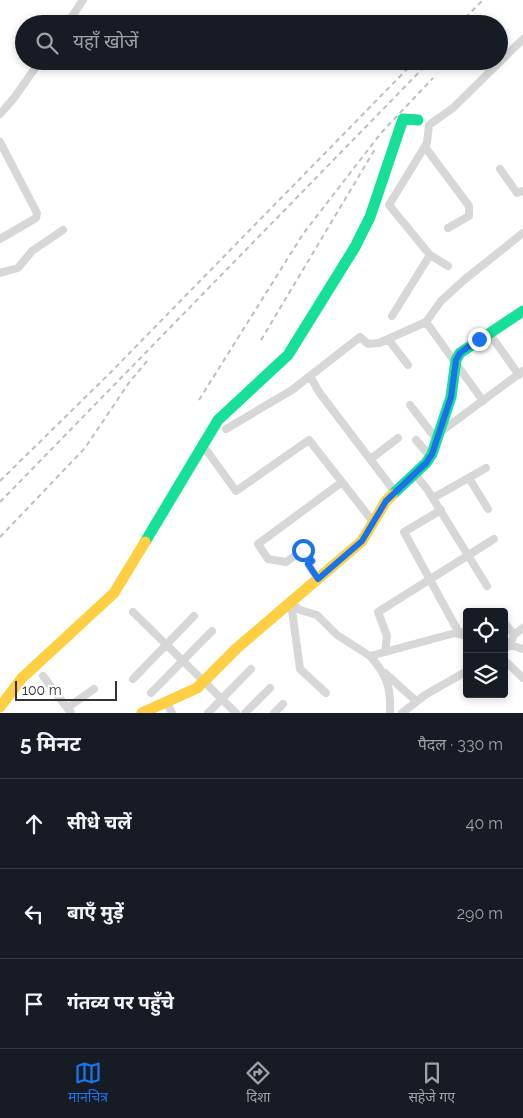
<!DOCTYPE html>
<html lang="hi">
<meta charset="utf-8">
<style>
:root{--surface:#171b24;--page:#242831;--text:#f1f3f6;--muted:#9ea1a6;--line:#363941;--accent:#1a73e8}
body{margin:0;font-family:Raleway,"Noto Sans Devanagari",sans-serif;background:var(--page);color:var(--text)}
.controls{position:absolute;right:15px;bottom:15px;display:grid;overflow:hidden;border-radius:5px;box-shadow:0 2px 8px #0003}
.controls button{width:45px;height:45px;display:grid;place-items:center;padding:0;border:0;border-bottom:1px solid var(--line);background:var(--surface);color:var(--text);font:25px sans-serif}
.scale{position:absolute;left:15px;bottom:12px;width:102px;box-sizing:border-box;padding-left:5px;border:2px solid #333;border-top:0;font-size:14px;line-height:18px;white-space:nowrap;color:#333;-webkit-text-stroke:4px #fff;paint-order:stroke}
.stop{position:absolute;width:15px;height:15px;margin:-11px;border:4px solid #1a73e8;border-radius:50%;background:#fff}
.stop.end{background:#1a73e8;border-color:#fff;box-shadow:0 1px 5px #0008}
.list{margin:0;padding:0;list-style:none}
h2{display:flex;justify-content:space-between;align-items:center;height:65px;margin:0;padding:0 20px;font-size:21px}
h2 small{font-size:16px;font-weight:400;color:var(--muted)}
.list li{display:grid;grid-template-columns:32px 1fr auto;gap:15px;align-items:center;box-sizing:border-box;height:90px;padding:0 20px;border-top:1px solid var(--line)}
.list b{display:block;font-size:19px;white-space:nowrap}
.list em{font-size:16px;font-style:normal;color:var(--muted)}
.icon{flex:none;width:28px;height:28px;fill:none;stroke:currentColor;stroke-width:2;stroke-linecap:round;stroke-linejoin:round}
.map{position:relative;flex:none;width:523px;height:713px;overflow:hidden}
.search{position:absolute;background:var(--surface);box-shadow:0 2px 8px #0003;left:15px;right:15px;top:15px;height:55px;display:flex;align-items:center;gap:12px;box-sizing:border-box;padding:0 18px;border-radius:28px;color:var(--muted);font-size:19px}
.sheet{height:335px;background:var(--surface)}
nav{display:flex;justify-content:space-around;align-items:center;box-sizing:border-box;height:70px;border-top:1px solid var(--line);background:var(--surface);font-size:14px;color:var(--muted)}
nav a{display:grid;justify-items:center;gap:2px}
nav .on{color:var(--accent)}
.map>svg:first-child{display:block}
</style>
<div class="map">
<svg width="523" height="713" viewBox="0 0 523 713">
<rect width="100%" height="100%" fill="#fff"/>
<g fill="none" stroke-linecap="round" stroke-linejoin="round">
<path stroke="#d7d7d7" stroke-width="8" d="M67 24 83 0
M0 114 14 98 40 61
M0 142 37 213 36 218 0 239
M425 147 469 206V216L448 228
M500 169 517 193 523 191
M430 255 389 205 427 143 429 125 453 108 523 39
M0 273 18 268 32 251 63 230
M392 316 430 255 448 266
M426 322 483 401
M489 333 519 375
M388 339 408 365
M310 376 319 392 395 492
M410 405 437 440
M226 429 292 390 360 337 368 344 379 343 426 322 441 301 464 280 523 233
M439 433 523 371
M416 440 430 456
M207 451 236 491 309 440 342 482
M372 458 398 438
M414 473 427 489 487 586
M469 478 488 509
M433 498 486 468
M441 510 404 532 459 633 462 632
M318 579 308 564 312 561 303 550 286 562 268 559 258 544 342 482 374 523
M291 603 300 610 317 615 337 635 370 656 455 633 467 636
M291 603 300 669 326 693
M133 612 236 713
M504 622 514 635 510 645 504 649
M514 635 523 628
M510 645 523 649
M385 652 387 636 378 612 494 539
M370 656C387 675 391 687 390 713
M504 660 523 678
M385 673 416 701
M43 676 71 713
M133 679 194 616
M151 693 212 631
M166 701 172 713
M67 708 94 689
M208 713 251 669
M245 713 270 688
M274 713 283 704
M402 713 425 695 467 671"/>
<path stroke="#16e098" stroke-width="11" d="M392 495 426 463 432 454 451 397 456 360 460 353 523 311
M145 542 218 420 288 355 355 247 370 217 403 119 418 120"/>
<path stroke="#ffcf43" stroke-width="11" d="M0 707 22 678 114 593 145 542
M142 713 197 688 237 648 362 541 386 501 392 495"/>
<path stroke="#bebebe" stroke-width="2" stroke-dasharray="5 4" stroke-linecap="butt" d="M459 24 483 0
M261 340 375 149
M199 400 303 234 381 133 433 78
M0 481 110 373 415 61
M0 502 430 61
M0 537 85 448 128 384 147 361"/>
</g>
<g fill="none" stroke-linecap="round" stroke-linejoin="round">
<path stroke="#1a73e8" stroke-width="6" d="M303 550 312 561 308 564 318 579 362 541 386 501 426 463 432 454 451 397 456 360 460 353 479 339"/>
</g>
</svg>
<div class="controls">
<button><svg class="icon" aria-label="locate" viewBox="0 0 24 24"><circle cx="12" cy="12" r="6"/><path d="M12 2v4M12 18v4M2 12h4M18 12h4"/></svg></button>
<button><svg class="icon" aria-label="layers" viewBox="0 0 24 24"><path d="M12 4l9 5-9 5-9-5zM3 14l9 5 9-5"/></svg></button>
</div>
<div class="scale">100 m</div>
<div class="stop" style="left:303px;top:550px"></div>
<div class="stop end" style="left:479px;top:339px"></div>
<div class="search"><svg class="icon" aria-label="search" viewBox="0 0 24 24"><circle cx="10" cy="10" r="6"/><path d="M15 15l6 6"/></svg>यहाँ खोजें</div>
</div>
<section class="sheet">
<h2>5 मिनट<small>पैदल · 330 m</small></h2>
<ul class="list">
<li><svg class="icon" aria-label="ahead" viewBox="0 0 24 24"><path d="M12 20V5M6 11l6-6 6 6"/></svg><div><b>सीधे चलें</b></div><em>40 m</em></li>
<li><svg class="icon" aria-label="left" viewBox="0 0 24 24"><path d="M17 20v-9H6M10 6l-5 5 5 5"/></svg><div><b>बाएँ मुड़ें</b></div><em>290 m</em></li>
<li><svg class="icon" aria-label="arrive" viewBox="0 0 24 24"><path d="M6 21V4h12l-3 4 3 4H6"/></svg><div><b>गंतव्य पर पहुँचे</b></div></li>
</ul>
</section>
<nav>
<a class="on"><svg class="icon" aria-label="map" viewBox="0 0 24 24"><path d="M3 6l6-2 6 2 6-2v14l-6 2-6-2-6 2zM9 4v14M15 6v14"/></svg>मानचित्र</a>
<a><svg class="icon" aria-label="directions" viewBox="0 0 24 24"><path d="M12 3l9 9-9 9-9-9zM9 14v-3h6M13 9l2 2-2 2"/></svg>दिशा</a>
<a><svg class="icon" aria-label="saved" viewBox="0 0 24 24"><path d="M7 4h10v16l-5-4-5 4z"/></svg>सहेजे गए</a>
</nav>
